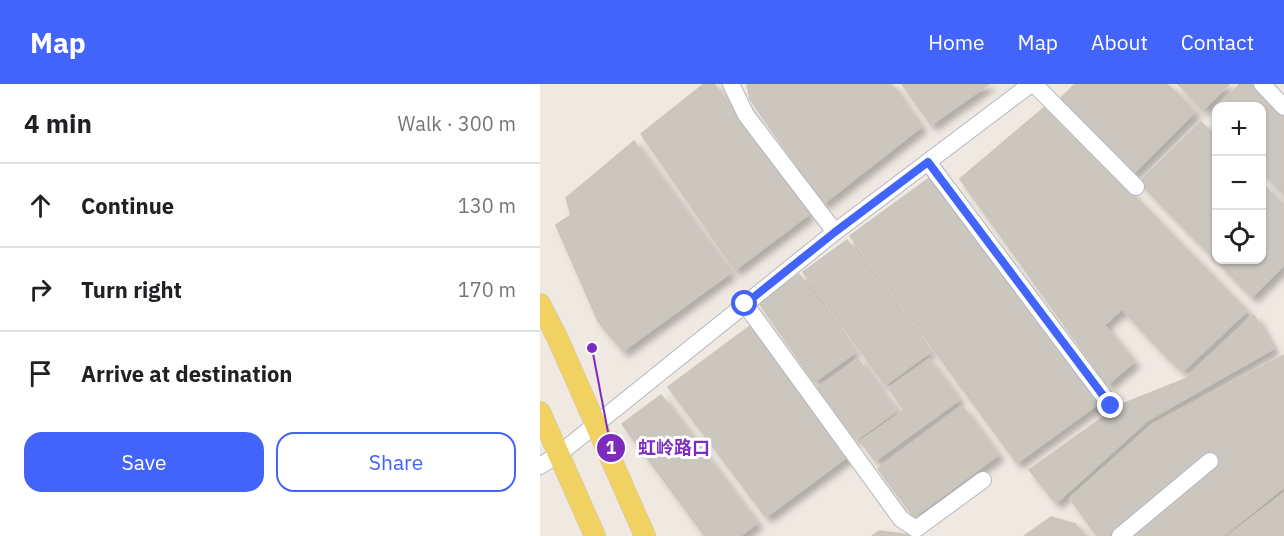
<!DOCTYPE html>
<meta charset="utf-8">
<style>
:root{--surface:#fff;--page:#f2f2f2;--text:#202124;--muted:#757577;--line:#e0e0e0;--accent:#4264fb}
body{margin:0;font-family:"IBM Plex Sans","Noto Sans SC",sans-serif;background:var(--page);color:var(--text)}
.controls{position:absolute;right:18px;top:18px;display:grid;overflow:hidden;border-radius:12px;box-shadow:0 2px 4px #0004}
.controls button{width:54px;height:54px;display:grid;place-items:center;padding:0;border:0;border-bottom:2px solid var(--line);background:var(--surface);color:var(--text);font:30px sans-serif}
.stop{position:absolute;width:18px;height:18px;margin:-14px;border:4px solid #4264fb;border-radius:50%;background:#fff}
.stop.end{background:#4264fb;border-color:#fff;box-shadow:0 2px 6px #0008}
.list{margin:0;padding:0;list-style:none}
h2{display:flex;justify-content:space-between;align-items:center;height:78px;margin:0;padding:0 24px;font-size:26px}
h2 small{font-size:20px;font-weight:400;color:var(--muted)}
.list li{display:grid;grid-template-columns:39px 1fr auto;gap:18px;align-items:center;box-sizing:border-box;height:84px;padding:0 24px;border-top:2px solid var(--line)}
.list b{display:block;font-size:22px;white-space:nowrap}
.list em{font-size:20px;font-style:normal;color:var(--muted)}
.actions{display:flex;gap:12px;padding:18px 24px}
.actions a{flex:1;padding:14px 0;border:2px solid var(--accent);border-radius:18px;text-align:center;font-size:21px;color:var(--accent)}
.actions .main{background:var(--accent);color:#fff}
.icon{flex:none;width:33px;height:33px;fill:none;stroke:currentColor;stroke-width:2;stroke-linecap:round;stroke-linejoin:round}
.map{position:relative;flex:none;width:744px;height:452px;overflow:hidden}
header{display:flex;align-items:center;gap:36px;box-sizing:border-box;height:84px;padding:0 30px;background:var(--accent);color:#fff}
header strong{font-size:28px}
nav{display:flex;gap:33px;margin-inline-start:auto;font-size:21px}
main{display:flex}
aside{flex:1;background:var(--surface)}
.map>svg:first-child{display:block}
</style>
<header>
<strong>Map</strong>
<nav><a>Home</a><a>Map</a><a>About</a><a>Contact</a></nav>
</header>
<main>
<aside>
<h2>4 min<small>Walk · 300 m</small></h2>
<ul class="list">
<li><svg class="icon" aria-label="ahead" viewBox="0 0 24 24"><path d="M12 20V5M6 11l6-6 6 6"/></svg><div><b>Continue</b></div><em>130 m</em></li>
<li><svg class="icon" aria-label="right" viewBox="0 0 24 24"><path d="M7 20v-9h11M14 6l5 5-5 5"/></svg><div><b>Turn right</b></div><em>170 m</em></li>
<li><svg class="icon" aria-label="arrive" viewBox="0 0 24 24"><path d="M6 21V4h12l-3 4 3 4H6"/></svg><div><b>Arrive at destination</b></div></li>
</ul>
<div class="actions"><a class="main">Save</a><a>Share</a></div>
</aside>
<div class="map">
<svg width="744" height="452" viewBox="0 0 744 452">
<defs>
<filter id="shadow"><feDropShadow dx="5.5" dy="5.5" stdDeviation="3" flood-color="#0004"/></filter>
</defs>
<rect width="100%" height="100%" fill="#efe9e1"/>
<path fill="#cbc7bf" stroke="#cbc5ba" stroke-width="1.5" filter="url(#shadow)" d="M164 0H174L269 130 195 186 101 50Z
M207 0H351L381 43 283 120 210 15Z
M362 0H449L391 41Z
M535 0H627L655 28 593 90 520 15Z
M638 0H689L663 26Z
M700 0H713L744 33V111L722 88V22H679Z
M506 22 707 227 643 287 627 273 582 225 564 241 594 278 567 301 420 95Z
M661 38 676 53V176H722V99L744 122V181L712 213 599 98Z
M94 57 190 189 83 267 58 237 16 141 31 131 26 114Z
M392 92 559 319 477 379 310 152Z
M307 156 389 269 345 301 263 188Z
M259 190 314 269 274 298 219 219Z
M714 231 733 265 608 336 516 419 489 386 580 321 645 295Z
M210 242 308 372 226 433 128 303Z
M744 271V403L683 452H589L678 378 670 369 569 452H557L530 414 613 340Z
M318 275 356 327 316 356 278 304Z
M389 275 419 316 335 377 321 357 364 326 349 304Z
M121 311 217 439 200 452H165L82 340Z
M422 322 458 371 374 433 338 385Z
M744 409V452H688Z
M511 433 535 440 545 452H484Z
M339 447 378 452H332Z"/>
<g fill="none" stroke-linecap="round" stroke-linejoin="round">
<defs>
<path id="minor" d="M191 0 206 31 295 148
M494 0 596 103
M722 0 744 23
M388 78 571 322
M205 220 361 435 376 445 443 396
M0 382 19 370 295 148 491 0
M580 452 670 377"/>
<path id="major" d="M0 220 17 253 105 452
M0 328 55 452"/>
</defs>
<use href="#minor" stroke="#b4b7c1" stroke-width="18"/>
<use href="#major" stroke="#c9c9c9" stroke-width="22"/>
<use href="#minor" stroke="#fff" stroke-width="16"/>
<use href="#major" stroke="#f2d163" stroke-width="21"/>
</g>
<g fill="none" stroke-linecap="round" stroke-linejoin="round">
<path stroke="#4264fb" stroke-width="8" d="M205 220 295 148 388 78 571 322"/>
</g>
<path fill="none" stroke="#7b2cbf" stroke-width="2" d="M52 264L71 364"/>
<g fill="#7b2cbf" stroke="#fff" stroke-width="2">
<circle cx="52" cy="264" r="6"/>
<circle cx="71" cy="364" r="15"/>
</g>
<g font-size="18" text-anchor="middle" font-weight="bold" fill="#fff">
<text x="71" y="370">1</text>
</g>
<g font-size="18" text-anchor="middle" font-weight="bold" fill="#7b2cbf" stroke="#fff" stroke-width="6" stroke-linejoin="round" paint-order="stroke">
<text x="134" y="370">虹岭路口</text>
</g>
</svg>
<div class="controls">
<button>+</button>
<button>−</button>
<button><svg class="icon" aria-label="locate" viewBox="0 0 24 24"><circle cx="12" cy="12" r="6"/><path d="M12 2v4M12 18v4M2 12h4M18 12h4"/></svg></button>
</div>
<div class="stop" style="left:205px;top:220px"></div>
<div class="stop end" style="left:571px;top:322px"></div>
</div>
</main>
